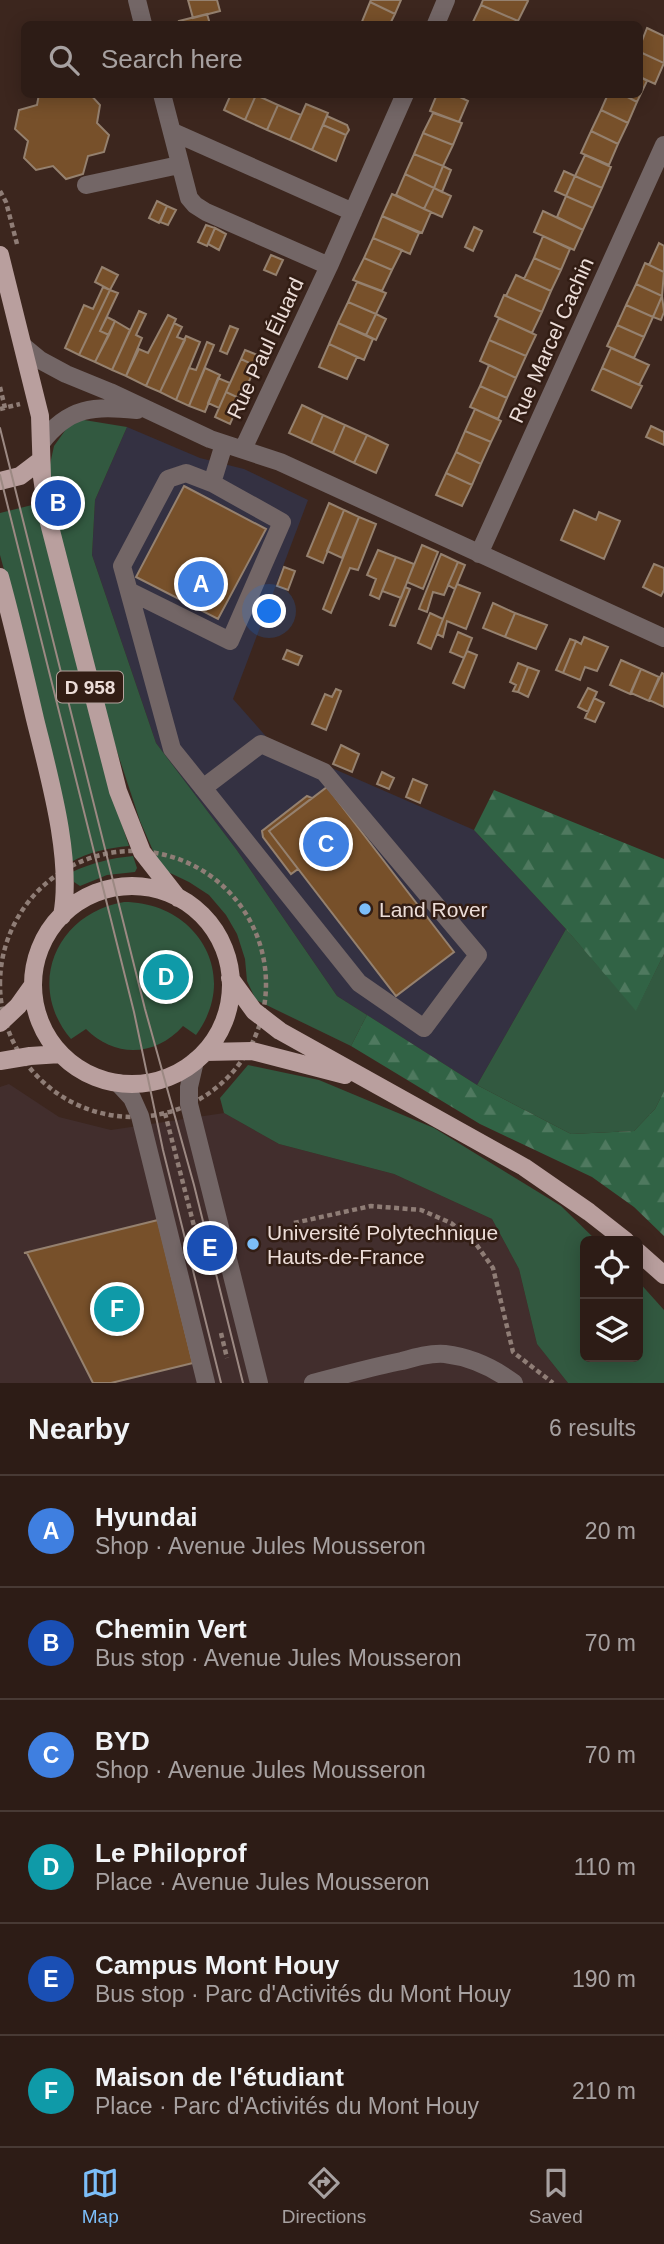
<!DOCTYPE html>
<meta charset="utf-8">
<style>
:root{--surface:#2d1c16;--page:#35251f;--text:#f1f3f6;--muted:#a7a1a1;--line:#483a35;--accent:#7cbef9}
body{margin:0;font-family:Helvetica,sans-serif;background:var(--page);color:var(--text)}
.controls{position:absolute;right:21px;bottom:21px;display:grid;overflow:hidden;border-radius:10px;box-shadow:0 4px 18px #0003}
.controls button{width:63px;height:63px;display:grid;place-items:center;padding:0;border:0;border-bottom:2px solid var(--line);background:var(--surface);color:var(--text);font:35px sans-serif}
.you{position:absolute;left:270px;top:612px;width:24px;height:24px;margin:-18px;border:5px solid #fff;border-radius:50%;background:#1a73e8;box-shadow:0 0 0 10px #1a73e833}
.badge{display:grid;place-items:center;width:46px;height:46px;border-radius:50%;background:var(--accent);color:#fff;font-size:23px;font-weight:700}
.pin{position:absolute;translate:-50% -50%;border:4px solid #fff;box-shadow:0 2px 7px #0006}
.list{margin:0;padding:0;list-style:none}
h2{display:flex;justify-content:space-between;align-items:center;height:91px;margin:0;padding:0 28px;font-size:30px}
h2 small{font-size:23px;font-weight:400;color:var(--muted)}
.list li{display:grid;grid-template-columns:46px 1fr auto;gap:21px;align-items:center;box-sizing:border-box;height:112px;padding:0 28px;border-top:2px solid var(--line)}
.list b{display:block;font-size:26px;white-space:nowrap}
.list p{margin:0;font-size:23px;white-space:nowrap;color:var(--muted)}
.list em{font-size:23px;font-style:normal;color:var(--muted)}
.icon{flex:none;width:38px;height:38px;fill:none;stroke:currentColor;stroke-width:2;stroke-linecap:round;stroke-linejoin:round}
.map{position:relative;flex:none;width:664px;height:1383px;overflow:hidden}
.search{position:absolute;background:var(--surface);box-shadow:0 4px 18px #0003;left:21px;right:21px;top:21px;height:77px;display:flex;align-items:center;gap:18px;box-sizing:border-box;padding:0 24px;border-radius:10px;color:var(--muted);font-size:26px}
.sheet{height:763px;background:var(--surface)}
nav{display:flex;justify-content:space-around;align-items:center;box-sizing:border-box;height:98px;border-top:2px solid var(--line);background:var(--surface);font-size:19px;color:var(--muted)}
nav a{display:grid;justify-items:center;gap:4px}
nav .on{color:var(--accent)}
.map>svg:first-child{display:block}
</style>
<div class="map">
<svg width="664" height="1383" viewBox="0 0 664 1383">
<defs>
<pattern id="forest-firs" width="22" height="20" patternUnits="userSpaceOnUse" patternTransform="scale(1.75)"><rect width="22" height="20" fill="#316345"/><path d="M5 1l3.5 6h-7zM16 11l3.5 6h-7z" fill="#4f795f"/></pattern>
</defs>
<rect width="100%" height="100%" fill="#3c261e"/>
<path fill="#343142" d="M127 427 200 458 244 469 308 500 233 699 270 741 474 830 566 929 477 1085 337 996 236 849 156 743 92 555 95 500Z"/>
<path fill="#422e2d" d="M9 1084 59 1117 111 1130 224 1113 279 1144 394 1174 492 1219 519 1269 537 1344 568 1383H0V1087Z"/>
<path fill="#325940" d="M78 419 127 427 95 500 92 555 156 743 236 849 337 996 367 1015 351 1046 256 1000 247 981 245 959 237 934 226 915 209 895 189 882 166 871 158 862 140 821 110 730 56 527 49 469 54 446 69 425Z
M40 503 108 782 129 846C108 848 89 852 71 862L17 617 0 555V513Z
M133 856 137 868 135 872 107 875 80 886 74 882 72 872C92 863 111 858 133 856Z
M124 902C196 902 241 974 196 1035L183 1026C155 1057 115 1058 86 1029L71 1039C25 985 57 913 124 902Z
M566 929 636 1010 664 954V1091L655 1109 634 1131 571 1134 477 1085Z
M248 1065 319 1080 434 1128 561 1206 597 1241H585V1357H638V1281L664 1310V1383H568L537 1344 519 1269 492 1219 394 1174 279 1144 224 1113 220 1098Z"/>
<path fill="url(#forest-firs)" d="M494 790 664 859V954L636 1011 566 929 474 830Z
M367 1015 477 1085 571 1134 634 1131 655 1109 664 1091V1236L634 1207 592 1177 480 1124 351 1046Z"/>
<path fill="#77502a" stroke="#95816f" stroke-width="2" d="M188 0H217L220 11 193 18Z
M371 0H401L395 14 370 2Z
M483 0H526L528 1 518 21 481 5Z
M370 2 395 14 390 24H361Z
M481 5 518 21 519 24H472Z
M207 14 210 24H180L179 21Z
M647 28 664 36V63L640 52V46Z
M640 52 664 63 655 84 640 77Z
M640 77 647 81 637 102 622 94H640Z
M39 94H68L70 97 90 94 100 105 97 123 109 135 104 152 88 156 83 174 66 179 53 166 36 170 24 158 28 141 15 129 19 110 37 105Z
M231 94 256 95 245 120 224 110Z
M437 94H454L468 101 459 122 430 111Z
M608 94H622L637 102 628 123 601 110Z
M256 95 278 105 267 130 245 120Z
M306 104 328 113 312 150 290 140Z
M278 105 301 115 290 140 267 130Z
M601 110 628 123 618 144 591 131Z
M433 113 462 123 453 145 423 133Z
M327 116 347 125 349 130 346 135 323 125Z
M323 125 346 135 336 161 312 150Z
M591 131 618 144 609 165 581 153Z
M423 133 453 145 443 166 414 154Z
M414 154 443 166 434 188 405 174Z
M585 155 611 167 602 188 575 176Z
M443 166 451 170 442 192 434 188Z
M564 171 575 176 566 196 555 191Z
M405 174 434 188 424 209 396 195Z
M575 176 602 188 593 208 566 196Z
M434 188 451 196 442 217 424 209Z
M392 194 431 212 422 233 382 216Z
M566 196 593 208 583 230 557 217Z
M157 201 167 206 159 223 149 218Z
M167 206 176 210 168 225 160 222Z
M543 211 583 230 574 250 534 232Z
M382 216 419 233 410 254 373 238Z
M206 225 215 228 207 246 198 242Z
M474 227 482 231 473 251 465 247Z
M215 228 226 234 219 250 208 244Z
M543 236 570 249 561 270 534 258Z
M373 238 402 250 392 270 364 258Z
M659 243 664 246V272L649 265Z
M271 255 283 260 276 275 264 270Z
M364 258 392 270 382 291 353 280Z
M534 258 561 270 551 291 524 279Z
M645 263 664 272 662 296 636 284Z
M102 267 118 275 110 290 95 282Z
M516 275 551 291 542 312 506 296Z
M357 282 386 293 376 314 348 302Z
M636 284 662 296 653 317 626 305Z
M103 287 110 290 79 355 65 348 84 305 93 309Z
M110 290 118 293 100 331 109 335 95 362 79 355Z
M504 295 542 312 532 333 495 316Z
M662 296 664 312 661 320 653 317Z
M348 302 376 314 366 335 338 323Z
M626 305 653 317 644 337 617 325Z
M139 311 146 314 136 335 142 338 126 376 112 370Z
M376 314 386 319 376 340 366 335Z
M168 315 176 319 146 386 126 376 139 349 148 353Z
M107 317 115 321 109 335 100 331Z
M499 318 536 335 526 356 489 340Z
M115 321 130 330 112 370 95 362Z
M174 323 182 327 177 337 185 340 160 392 146 386Z
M338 323 373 339 364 360 329 344Z
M617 325 644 337 634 358 607 346Z
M230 326 238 329 227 354 220 351Z
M186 336 200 342 176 400 160 392Z
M489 340 526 356 516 378 480 361Z
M207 342 214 345 189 406 176 400 189 368 196 370Z
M329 344 357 357 347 379 319 367Z
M611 348 649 365 639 385 602 368Z
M245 350 260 356 256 366 241 359Z
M241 359 256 366 241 399 226 392Z
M489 365 516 378 507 398 480 386Z
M205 368 220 375 205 412 189 406Z
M602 368 642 386 631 408 592 390Z
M218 378 230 383 219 408 208 403Z
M480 386 507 398 498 419 470 407Z
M226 392 241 399 230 424 215 417Z
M302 405 323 415 311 443 289 433Z
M475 409 501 421 491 442 465 431Z
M323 415 345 425 333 453 311 443Z
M345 425 367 435 354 463 333 453Z
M651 426 664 432V445L646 437Z
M465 431 491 442 481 464 456 452Z
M367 435 388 445 376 473 354 463Z
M456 452 481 464 472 485 446 473Z
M446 473 472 485 462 506 436 495Z
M184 486 266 529 218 619 136 577Z
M329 503 344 510 323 563 307 556Z
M344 510 359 517 342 558 327 551Z
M574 510 596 520 599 512 620 521 604 559 561 540Z
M359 517 376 524 358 570 350 568 331 613 323 609Z
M422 545 438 552 423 589 407 582Z
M378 550 396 557 379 599 370 595 376 579 367 575Z
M441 554 458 562 444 595 433 592 427 612 419 609Z
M396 557 414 564 401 598 382 591Z
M458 562 465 565 455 589 448 585Z
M654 564 664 568V590L661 596 643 587Z
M284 567 295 571 288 590 277 586Z
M457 584 480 593 466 629 447 621 443 637 437 634Z
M405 587 410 589 395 626 390 625Z
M493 603 515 613 505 637 483 628Z
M430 613 443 619 431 649 418 643Z
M515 613 547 625 536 649 505 637Z
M458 632 472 638 464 658 450 652Z
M584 637 608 647 597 671 585 667 580 680 563 673 576 641 581 644Z
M570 639 576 641 563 673 556 670Z
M287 650 302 656 298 665 283 659Z
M467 651 477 655 464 688 453 683Z
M621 660 641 669 630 694 610 685Z
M518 663 528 667 518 692 513 691 516 685 510 682Z
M528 667 539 671 528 697 518 692Z
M641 669 659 677 649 701 631 693Z
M662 673 664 674V707L649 700Z
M588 688 597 692 588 712 578 707Z
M336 689 341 691 326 730 312 724 325 694 332 697Z
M594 698 604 703 595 722 585 718Z
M341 745 359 754 352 772 333 764Z
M382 772 394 778 389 789 377 784Z
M413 779 427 785 420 803 406 797Z
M327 787 454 952 396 996 269 831Z
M307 796 312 798 269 831 298 869 291 874 263 837 262 831Z
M158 1220 193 1363 111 1383H93L27 1253H24Z"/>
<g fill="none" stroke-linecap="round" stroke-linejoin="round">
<path stroke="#8f7d76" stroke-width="4.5" stroke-dasharray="5 3.5" stroke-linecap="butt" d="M0 191 6 202 17 244
M0 387 5 408
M0 409 20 404
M0 984a133 133 0 1 1 266 0a133 133 0 1 1-266 0Z
M165 1113 194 1226
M294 1223 371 1206 421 1210 451 1223 476 1244 493 1268 513 1352 553 1383
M221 1333 227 1358"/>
<path stroke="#736666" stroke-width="18" d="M137 0 143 24
M436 24 446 0
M162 94 189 198 195 205 206 212 329 266
M173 132 353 212
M86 185 179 165
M23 346 40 360 66 374 110 392 210 439 280 462 664 638
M41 443C69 406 94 406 137 410
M243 449 329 266 405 94
M479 554 664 145
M129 591 230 641 282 522 212 483
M203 788 261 744 324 772 478 955 424 1028 359 983 172 749 122 566 168 479 186 473 212 483 224 444
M195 1061 189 1087V1104L259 1383
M118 1083 132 1098 140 1116 206 1383
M313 1383C343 1375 372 1367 402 1361 416 1357 430 1353 445 1354 470 1357 494 1368 514 1383"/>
<path stroke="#b99f9e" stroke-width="18" d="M0 255 40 416 42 477 48 519 118 791 142 852 178 898
M0 481 20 476 41 460
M0 577C13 624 24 672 35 719 49 776 73 859 62 916
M33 985a99 99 0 1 1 198 0a99 99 0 1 1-198 0Z
M230 978 254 1011 280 1031 524 1167 589 1212 626 1241
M0 1023 18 1006 33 985
M205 1052 252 1051 345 1075
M0 1061 30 1056 61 1054
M638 1252 664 1275"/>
<path stroke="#9c8983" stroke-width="2" d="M0 428 145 1009 194 1185 243 1383
M0 475 134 1012 163 1150 221 1383"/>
</g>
<g fill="#7cbef9" stroke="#321d14" stroke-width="2.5">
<circle cx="365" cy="909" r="7"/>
<circle cx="253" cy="1244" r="7"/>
</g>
<g text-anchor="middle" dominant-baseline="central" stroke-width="5" stroke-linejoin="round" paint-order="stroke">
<rect fill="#321d14" stroke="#b4a39d" stroke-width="2" x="57" y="671.5" width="66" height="31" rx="5"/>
<g font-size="19" font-weight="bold" fill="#ecddd8">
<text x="90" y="687">D 958</text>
</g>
<g font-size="21" fill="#ecddd8" stroke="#321d14">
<text transform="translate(551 340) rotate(-66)">Rue Marcel Cachin</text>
<text transform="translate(265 348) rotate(-65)">Rue Paul Éluard</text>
</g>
<g font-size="21" fill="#ecddd8" stroke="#321d14" text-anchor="start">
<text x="379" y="909">Land Rover</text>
<text x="267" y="1232">Université Polytechnique<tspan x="267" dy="24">Hauts-de-France</tspan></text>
</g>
</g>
</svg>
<div class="controls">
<button><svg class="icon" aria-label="locate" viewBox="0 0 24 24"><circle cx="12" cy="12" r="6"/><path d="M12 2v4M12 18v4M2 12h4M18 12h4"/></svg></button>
<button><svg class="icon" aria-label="layers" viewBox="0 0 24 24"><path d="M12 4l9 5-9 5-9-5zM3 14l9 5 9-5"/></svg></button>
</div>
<div class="you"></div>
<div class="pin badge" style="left:201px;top:584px;background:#3f7fe0">A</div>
<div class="pin badge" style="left:58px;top:503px;background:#1a4fb4">B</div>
<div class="pin badge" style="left:326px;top:844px;background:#3f7fe0">C</div>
<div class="pin badge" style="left:166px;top:977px;background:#0f9aa8">D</div>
<div class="pin badge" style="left:210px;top:1248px;background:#1a4fb4">E</div>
<div class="pin badge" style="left:117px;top:1309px;background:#0f9aa8">F</div>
<div class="search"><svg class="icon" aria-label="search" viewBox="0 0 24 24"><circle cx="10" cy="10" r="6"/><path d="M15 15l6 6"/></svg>Search here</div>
</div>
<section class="sheet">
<h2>Nearby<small>6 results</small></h2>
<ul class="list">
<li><span class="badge" style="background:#3f7fe0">A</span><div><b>Hyundai</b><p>Shop · Avenue Jules Mousseron</p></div><em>20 m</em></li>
<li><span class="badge" style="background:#1a4fb4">B</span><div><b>Chemin Vert</b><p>Bus stop · Avenue Jules Mousseron</p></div><em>70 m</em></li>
<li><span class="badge" style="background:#3f7fe0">C</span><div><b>BYD</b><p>Shop · Avenue Jules Mousseron</p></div><em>70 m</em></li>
<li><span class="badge" style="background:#0f9aa8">D</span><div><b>Le Philoprof</b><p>Place · Avenue Jules Mousseron</p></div><em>110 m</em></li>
<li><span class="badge" style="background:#1a4fb4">E</span><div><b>Campus Mont Houy</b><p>Bus stop · Parc d'Activités du Mont Houy</p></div><em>190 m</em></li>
<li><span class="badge" style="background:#0f9aa8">F</span><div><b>Maison de l'étudiant</b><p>Place · Parc d'Activités du Mont Houy</p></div><em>210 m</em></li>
</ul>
</section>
<nav>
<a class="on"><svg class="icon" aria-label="map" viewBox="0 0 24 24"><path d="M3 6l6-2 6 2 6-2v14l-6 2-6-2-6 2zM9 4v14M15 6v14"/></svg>Map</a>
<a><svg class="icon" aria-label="directions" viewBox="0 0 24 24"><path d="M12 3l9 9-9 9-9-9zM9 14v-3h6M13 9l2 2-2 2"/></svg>Directions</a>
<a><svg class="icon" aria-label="saved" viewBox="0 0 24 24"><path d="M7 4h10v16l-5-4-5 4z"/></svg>Saved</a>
</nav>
